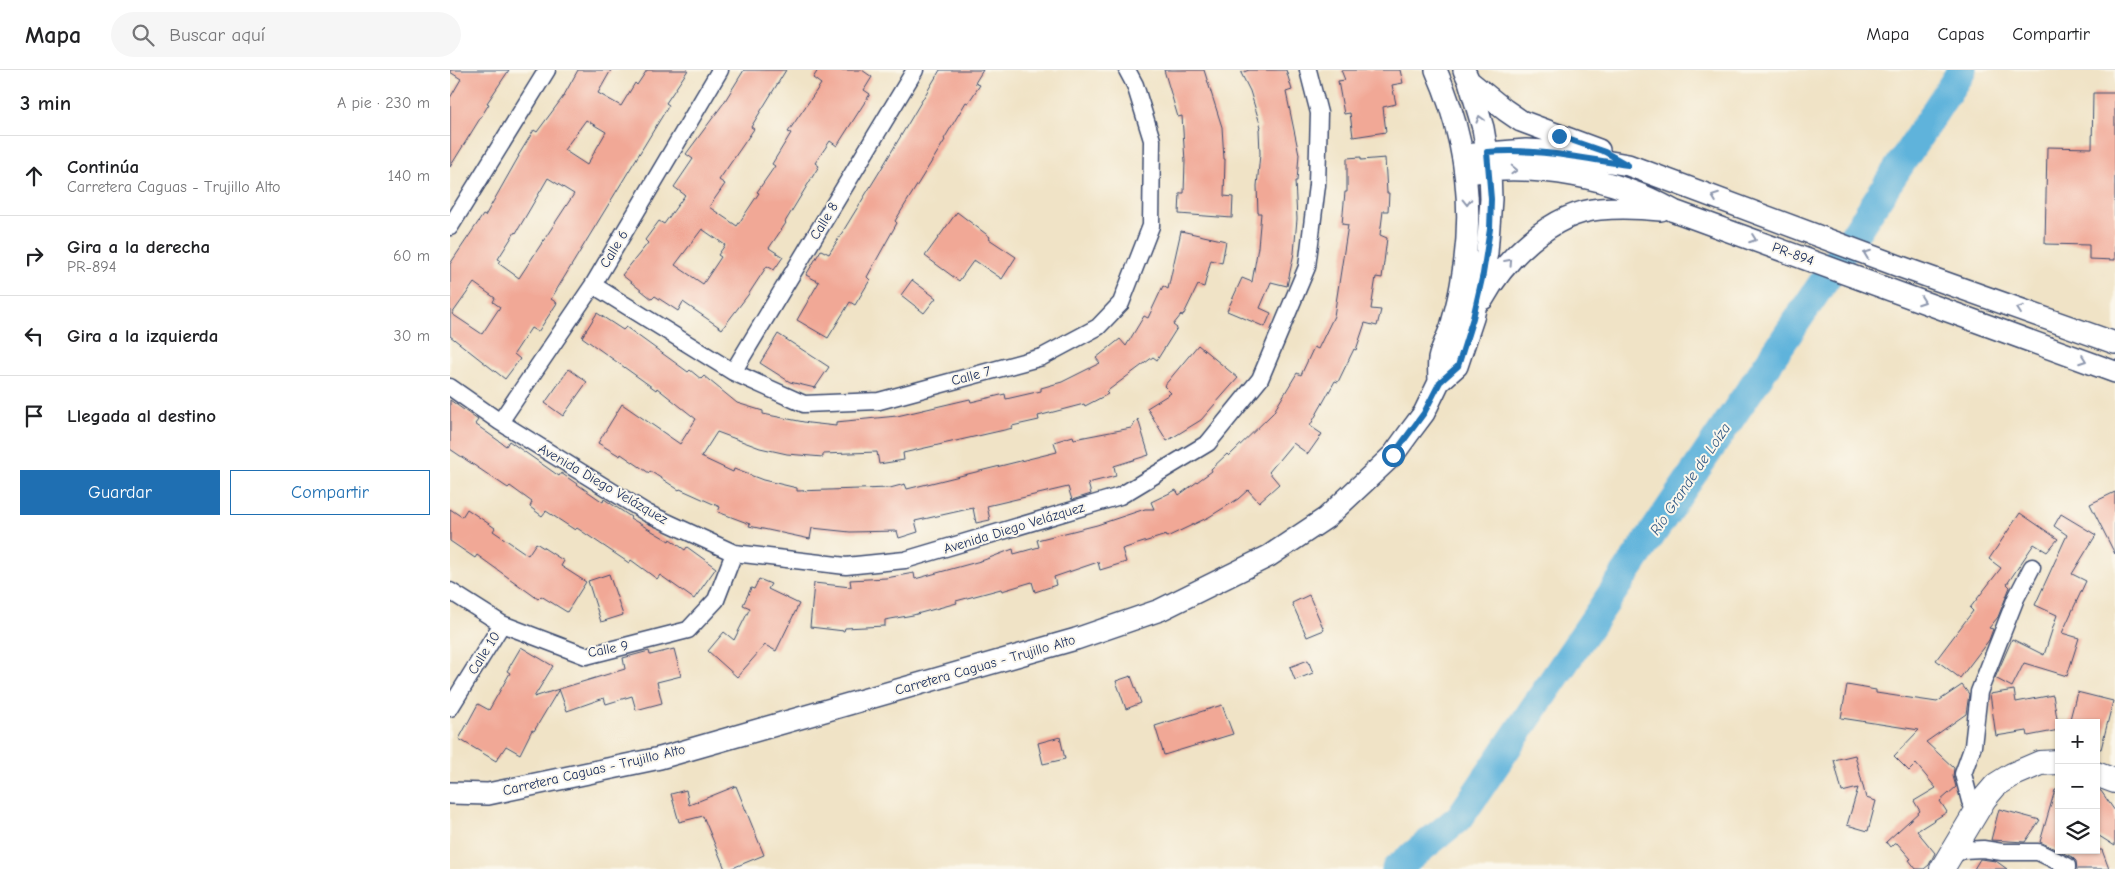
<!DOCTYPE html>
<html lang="es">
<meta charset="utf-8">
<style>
:root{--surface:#fff;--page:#f6f6f6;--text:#202124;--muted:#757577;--line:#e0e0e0;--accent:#1f6fb2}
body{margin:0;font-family:"Comic Neue",sans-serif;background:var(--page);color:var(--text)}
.controls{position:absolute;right:15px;bottom:15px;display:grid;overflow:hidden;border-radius:0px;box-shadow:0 1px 4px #0004}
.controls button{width:45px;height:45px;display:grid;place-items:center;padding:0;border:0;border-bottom:1px solid var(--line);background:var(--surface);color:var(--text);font:25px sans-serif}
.stop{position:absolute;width:15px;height:15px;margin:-11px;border:4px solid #1f6fb2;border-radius:50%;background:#fff}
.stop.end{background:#1f6fb2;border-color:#fff;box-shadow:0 1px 5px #0008}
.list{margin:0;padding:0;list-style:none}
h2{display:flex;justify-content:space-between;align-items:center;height:65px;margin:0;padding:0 20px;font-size:21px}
h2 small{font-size:16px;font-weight:400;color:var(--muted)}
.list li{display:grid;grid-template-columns:32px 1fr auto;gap:15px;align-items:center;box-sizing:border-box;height:80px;padding:0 20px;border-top:1px solid var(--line)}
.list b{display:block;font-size:19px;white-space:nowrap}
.list p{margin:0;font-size:16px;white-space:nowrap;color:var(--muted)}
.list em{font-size:16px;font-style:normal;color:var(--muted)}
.actions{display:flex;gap:10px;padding:15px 20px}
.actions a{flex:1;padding:11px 0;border:1px solid var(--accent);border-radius:0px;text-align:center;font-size:18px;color:var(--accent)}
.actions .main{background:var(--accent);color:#fff}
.icon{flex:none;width:28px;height:28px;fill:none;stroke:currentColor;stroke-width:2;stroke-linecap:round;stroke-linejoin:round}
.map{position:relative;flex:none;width:1665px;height:799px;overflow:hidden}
header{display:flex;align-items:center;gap:30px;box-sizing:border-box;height:70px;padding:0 25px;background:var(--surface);border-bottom:1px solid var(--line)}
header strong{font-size:24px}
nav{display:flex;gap:28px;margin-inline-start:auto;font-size:18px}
.search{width:350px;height:45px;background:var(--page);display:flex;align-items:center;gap:12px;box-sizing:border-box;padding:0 18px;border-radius:28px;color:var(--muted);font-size:19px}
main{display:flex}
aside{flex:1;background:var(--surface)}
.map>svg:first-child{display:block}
</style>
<header>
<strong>Mapa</strong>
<div class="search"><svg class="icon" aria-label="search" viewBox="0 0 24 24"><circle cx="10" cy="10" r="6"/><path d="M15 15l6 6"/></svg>Buscar aquí</div>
<nav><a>Mapa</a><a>Capas</a><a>Compartir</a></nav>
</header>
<main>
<aside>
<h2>3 min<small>A pie · 230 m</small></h2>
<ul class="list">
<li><svg class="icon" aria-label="ahead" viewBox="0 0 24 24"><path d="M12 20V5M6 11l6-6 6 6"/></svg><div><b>Continúa</b><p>Carretera Caguas - Trujillo Alto</p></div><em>140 m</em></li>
<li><svg class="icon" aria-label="right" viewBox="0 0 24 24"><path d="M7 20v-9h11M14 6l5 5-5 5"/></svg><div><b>Gira a la derecha</b><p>PR-894</p></div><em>60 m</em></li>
<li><svg class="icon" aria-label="left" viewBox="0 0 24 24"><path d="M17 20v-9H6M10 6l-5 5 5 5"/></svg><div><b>Gira a la izquierda</b></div><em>30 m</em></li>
<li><svg class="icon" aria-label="arrive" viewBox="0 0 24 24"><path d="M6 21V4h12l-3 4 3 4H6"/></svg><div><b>Llegada al destino</b></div></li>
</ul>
<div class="actions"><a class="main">Guardar</a><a>Compartir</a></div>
</aside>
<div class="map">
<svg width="1665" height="799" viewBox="0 0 1665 799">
<rect width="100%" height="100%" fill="#fbf7ec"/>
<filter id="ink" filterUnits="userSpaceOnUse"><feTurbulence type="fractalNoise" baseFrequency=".02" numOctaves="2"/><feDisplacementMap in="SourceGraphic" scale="10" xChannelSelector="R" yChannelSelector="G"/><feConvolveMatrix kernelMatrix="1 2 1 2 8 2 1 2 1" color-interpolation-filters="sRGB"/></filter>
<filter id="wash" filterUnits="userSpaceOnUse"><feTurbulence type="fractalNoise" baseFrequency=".0096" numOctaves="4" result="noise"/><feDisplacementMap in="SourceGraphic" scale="20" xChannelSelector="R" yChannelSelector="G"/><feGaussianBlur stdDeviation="1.12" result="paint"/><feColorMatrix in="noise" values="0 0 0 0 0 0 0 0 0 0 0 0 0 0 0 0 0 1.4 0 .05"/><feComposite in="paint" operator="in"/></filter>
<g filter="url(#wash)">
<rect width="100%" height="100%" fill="#f0e3c6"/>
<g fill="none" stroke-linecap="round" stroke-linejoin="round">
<path stroke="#5fb3db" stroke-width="29" d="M946 799 1010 747 1378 205 1512 0"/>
</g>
<g id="blocks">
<path fill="#f1a896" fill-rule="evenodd" d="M0 0H59L37 33 39 34 0 97V28L11 9 0 2Z
M128 0H161L148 23 171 36 185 13 187 15 197 0H238L216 33 219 35 101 229 107 233 88 262 81 258 64 284 70 289 55 309 0 266V194L33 145 35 146 69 86H68L84 60 87 62 113 27ZM136 50 156 62 137 95 114 80ZM98 108 124 124 69 208 48 193 50 190 48 189 65 162 66 163ZM24 213 45 228 43 232 50 237 32 264 2 244Z
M294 0H336L301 57 304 59 269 110 275 114 259 137 287 156 309 123 307 122 325 96 322 94 341 63 338 62 371 14 363 8 368 0H412L422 7 414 20 420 24 387 76 380 71 365 93 369 96 335 152 336 153 319 178 333 187 324 200 317 196 298 225 272 259 233 232 228 241 205 226 202 229 172 205 198 173 195 170 209 151 214 154 235 125 224 117 243 89 236 84 273 34ZM252 159 275 175 268 185 271 187 253 214 225 195Z
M490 0H533L525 13 530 15 518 33 516 32 494 69 495 70 445 151 447 153 417 207 420 210 405 235 400 232 378 268 347 250 369 212 356 205 371 180 379 184 430 101Z
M714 0H754L772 57 774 89H775L774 126 783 127 782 148 729 144 730 123H734L735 91 732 46 728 47Z
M799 0H836L842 20 836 22 849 84 847 111H845L847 149 844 183 837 216 821 212 810 238 821 243 815 257 777 241 792 208 802 212 808 177 811 143H808L807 116 810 84 809 59 811 57 800 21 791 3Z
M891 0H950L953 13 942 15 946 34 933 37 936 62 903 67 900 43 894 44 888 11 895 10Z
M1643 23H1665V190L1639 189V175L1595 174 1597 77 1642 78Z
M911 87V90L935 88 937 123H939L938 141H933L930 165 937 168 932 208 926 207 921 239 931 240 927 256 915 253 906 280 904 279 888 312 885 311 860 356 872 364 858 384 843 373 819 402 829 414 809 432 798 420 788 429 759 447 717 467 716 465 672 479 676 492 650 500 648 492 604 507 606 515 585 522 582 512 552 521 551 519 506 531 507 533 463 545 435 550V556L395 558 394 561 360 557 364 513 401 517 400 510 436 508 464 503 465 509 534 490 563 479 564 484 589 477 587 470 647 455 695 439H704L701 432 726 420 729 425 762 401 761 399 777 384 779 386 823 343 847 303 851 305 864 277 868 279 884 246 898 155 892 154 895 122H897V88Z
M507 142 540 167 539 169 566 187 552 209 524 190 509 211 475 186Z
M731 161 776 171 772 193 761 190 754 217 748 215 733 246 731 245 723 255 727 258 707 290 703 287 656 322 658 324 635 336 634 334 588 346 589 350 562 356 563 358 453 383 454 390 429 394 427 382 373 384V387L337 384 310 378 267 362 251 387 283 402 284 399 313 410 347 418V421L440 418 455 414 457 419 607 382 604 372 623 366 624 369 681 358 688 349 699 385 664 396 666 406 638 413 641 424 622 430 618 417 537 436 540 450 526 453 523 438 465 451 468 462 449 468 447 461 400 462 362 458 360 469 299 456 300 454 268 442 270 437 230 419 229 420 200 401 199 403 171 384 170 386 148 373 172 334 230 374 246 349 207 318 206 320 132 267 147 243 173 260 176 257 238 302 240 300 251 309 254 306 287 333 313 341V344L359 353 386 356V352L447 346 520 329 521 332 555 324 556 329 591 321V318L612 312 650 293 646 288 670 269 676 276 694 246 698 248 713 216 718 219Z
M462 210 486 228 474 243 451 225Z
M328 264 379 297 365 318 340 312 310 293Z
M748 275 788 308 751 350 717 371 697 338 721 323 714 316Z
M119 299 137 312 113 346 95 333Z
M0 330 28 350 25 354 56 376 59 371 109 406 111 403 153 432 154 429 181 447 180 448 219 471 220 469 235 480 237 477 266 498 244 529 210 505 207 509 181 490 179 493 127 458 125 460 96 441 92 446 80 437 82 432 60 416 58 418 0 379Z
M1665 422V484L1640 434Z
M0 439 12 447 17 439 45 458 43 461 78 485 86 473 114 491 111 496 136 512 117 542 91 526 88 529 27 485 25 488 0 471Z
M1570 443 1608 469 1597 482 1584 474 1557 514 1560 517 1548 547 1539 558 1543 559 1539 570 1510 608 1486 590 1523 541 1520 538 1551 498 1539 489Z
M1611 444 1646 465 1622 504 1636 511 1612 563 1629 568 1617 606 1574 593 1562 617 1545 608 1562 569 1594 585 1607 545 1585 535 1617 465 1604 456Z
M159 504 173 545 151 552 138 511Z
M309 509 321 514 318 519 349 534 326 581 315 575 287 607 258 581 274 562 284 570 300 538 293 535 301 518 304 519Z
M859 525 874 560 857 567 842 533Z
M71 577 103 596 84 627 109 619 84 661 82 660 70 684 56 676 46 691 9 669 28 634 39 640 60 603 57 601Z
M224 579 231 606 207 612 212 633 186 640 182 626 156 634 154 628 117 641 109 619 175 599 173 588 199 581 200 585Z
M858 590 863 603 845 610 840 597Z
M681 606 691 633 676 639 666 611Z
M1397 615 1426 620V623L1487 632 1512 615 1519 624 1516 644 1476 672 1504 698 1503 706 1506 717 1490 731 1497 742 1467 761 1485 783 1479 795 1474 799H1466L1459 790 1461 789 1447 773 1440 777 1436 772 1470 741 1464 731 1486 718 1466 694 1459 701 1444 686 1469 660 1391 648Z
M1564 620 1566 632 1603 625 1609 660 1578 666 1577 661 1546 666 1540 624Z
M1627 622 1663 631 1651 679 1646 678V653H1619Z
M772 635 783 664 714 685 705 656Z
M610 667 615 689 593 694 588 673Z
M1405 685 1416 728 1426 731 1418 761 1397 755 1408 718 1392 722 1384 690Z
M286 716 314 785 280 799H275L253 746 229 752 221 724 236 720 239 735Z
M1646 719 1651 721 1665 741V776L1646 764Z
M1605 720H1609V780H1652L1659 799H1627L1626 791 1622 787 1590 772Z
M1549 739 1590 750 1575 772 1541 770Z
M1530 789 1546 791 1557 799H1524Z"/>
</g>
</g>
<g filter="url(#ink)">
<use href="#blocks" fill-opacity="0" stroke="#3b4a6e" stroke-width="1"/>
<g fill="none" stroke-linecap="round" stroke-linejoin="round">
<defs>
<path id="minor" d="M0 157 97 0
M143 215 283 302 354 334 429 331 592 287 648 257 671 233 701 156 702 70 685 15 677 0
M283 302 465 0
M0 317 50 352 197 443 284 483 396 496 455 490 670 426 758 373 810 309 857 197 867 115 869 43 858 0
M50 352 143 215 270 0
M0 521 52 554 136 586 238 560 266 530 284 483
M0 638 52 554
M1526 743 1520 731 1513 704 1523 676 1529 622 1566 528 1582 497
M1499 787 1513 780 1533 779 1552 782H1588L1617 796V799"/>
<path id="tertiary" d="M986 0C1015 66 1025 137 1012 209 1010 225 1005 242 1001 257 997 268 991 279 989 289 988 297 989 305 989 312
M1019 11 1055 40 1071 51 1149 80
M1013 85 1076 80 1097 81 1178 95 1454 198 1665 273
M1016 103C1086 93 1162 106 1224 141L1665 302
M1033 229C1055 189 1101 143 1150 139 1170 137 1191 138 1211 140
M0 723 38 724 210 688 626 569 710 540 819 486 876 448 943 385 959 363 974 343 989 312 1007 296 1023 248 1037 183 1041 129 1040 100 1033 58 1019 11 1014 0"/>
<path id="secondary" d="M1646 704 1665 711
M1492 799 1534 729 1546 715 1562 705 1590 693 1609 692"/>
</defs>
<use href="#minor" stroke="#3b4a6e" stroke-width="19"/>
<use href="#tertiary" stroke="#3b4a6e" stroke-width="24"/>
<use href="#secondary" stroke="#3b4a6e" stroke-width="26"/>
<use href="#minor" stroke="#fff" stroke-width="16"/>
<use href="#tertiary" stroke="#fff" stroke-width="21"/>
<use href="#secondary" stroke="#fff" stroke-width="24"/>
</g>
<defs><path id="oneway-chevron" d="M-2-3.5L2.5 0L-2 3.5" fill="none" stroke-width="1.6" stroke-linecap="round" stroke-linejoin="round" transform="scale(1.25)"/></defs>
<g stroke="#8d97ae">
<use href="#oneway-chevron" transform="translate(1030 49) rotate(-106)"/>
<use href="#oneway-chevron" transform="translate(1064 100) rotate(2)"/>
<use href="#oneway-chevron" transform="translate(1265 127) rotate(-159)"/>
<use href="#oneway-chevron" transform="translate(1017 132) rotate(89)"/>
<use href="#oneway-chevron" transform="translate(1303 169) rotate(20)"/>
<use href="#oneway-chevron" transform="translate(1417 184) rotate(-159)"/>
<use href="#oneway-chevron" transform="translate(1059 192) rotate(-48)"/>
<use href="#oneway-chevron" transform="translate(1472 231) rotate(20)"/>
<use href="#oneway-chevron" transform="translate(1570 239) rotate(-161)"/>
<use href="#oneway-chevron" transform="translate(1633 290) rotate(20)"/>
</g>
</g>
<g fill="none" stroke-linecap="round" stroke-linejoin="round" filter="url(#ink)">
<path stroke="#1f6fb2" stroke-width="6" d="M943 385 974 343 990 312 1008 296 1023 248 1033 204 1040 159 1041 129 1037 82C1088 78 1129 88 1178 95L1155 82 1109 66"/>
</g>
<g text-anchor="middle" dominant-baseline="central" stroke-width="4" stroke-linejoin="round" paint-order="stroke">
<g font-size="14" fill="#1b2f5e" stroke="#fbf7ec">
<text transform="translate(374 151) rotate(-59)">Calle 8</text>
<text transform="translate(164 179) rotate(-59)">Calle 6</text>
<text transform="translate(1343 184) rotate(20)">PR-894</text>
<text transform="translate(521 306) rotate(-15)">Calle 7</text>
<text transform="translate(153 414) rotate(30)">Avenida Diego Velázquez</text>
<text transform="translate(564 458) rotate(-17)">Avenida Diego Velázquez</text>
<text transform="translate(158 579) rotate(-11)">Calle 9</text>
<text transform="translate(34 583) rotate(-58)">Calle 10</text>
<text transform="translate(535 595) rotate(-16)">Carretera Caguas - Trujillo Alto</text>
<text transform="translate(144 700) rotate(-13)">Carretera Caguas - Trujillo Alto</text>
</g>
<g font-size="15" font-style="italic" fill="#2f5784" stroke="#fbf7ec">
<text transform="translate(1240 409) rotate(-56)">Río Grande de Loíza</text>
</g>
</g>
</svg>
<div class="controls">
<button>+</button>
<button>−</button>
<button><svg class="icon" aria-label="layers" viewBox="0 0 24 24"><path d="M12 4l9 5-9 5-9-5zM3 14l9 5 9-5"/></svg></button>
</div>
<div class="stop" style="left:943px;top:385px"></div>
<div class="stop end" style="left:1109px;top:66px"></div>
</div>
</main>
